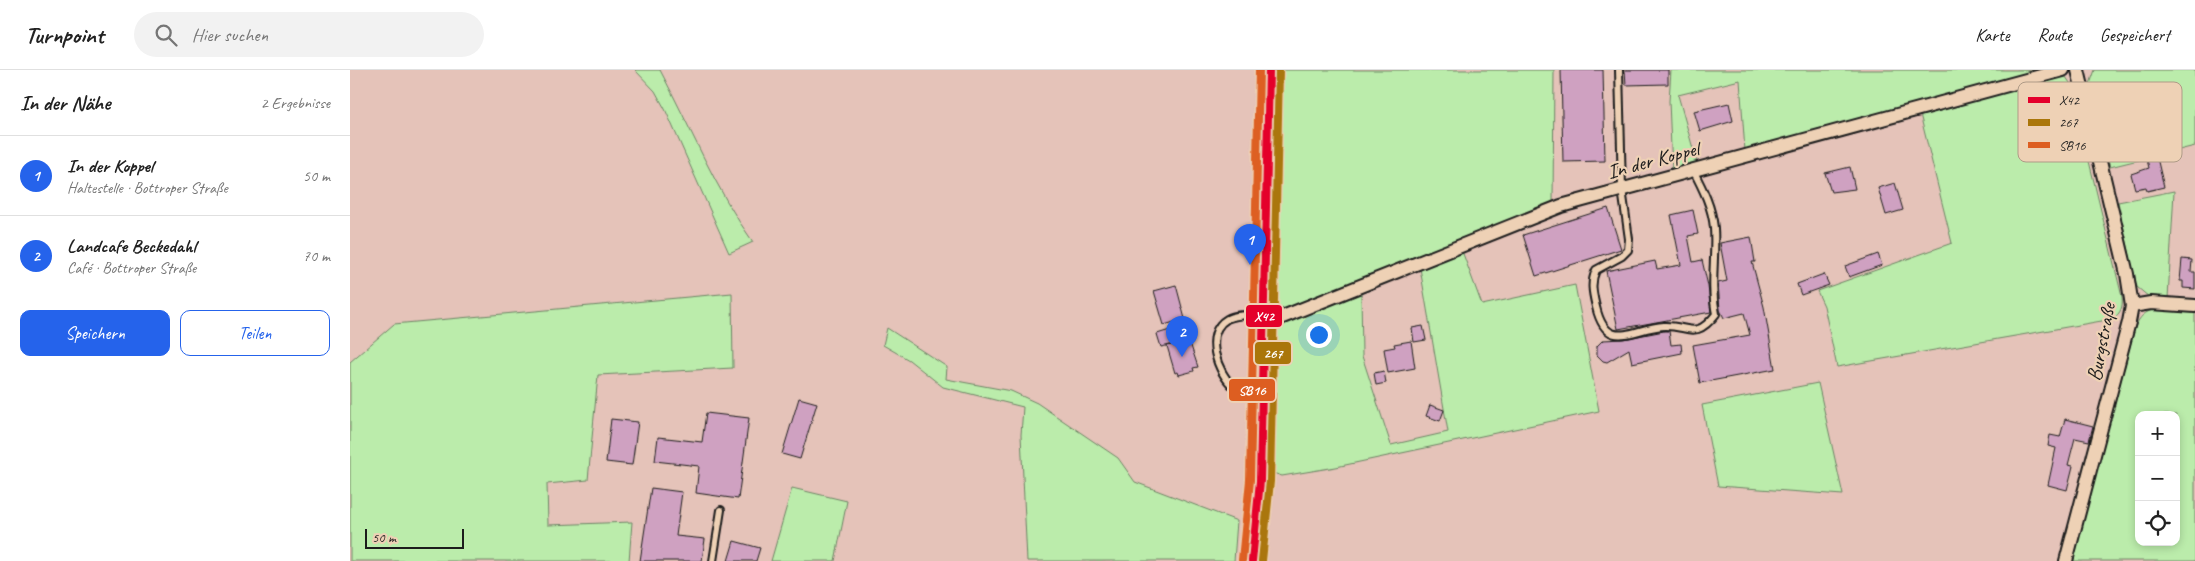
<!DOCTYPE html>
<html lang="de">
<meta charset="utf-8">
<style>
:root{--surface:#fff;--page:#f2f2f2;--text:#222;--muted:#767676;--line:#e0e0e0;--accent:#2563eb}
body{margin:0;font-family:Caveat,sans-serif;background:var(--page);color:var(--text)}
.controls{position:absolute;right:15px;bottom:15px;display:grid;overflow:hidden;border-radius:10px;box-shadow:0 2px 8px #0003}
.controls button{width:45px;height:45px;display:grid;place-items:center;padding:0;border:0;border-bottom:1px solid var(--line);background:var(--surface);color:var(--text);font:25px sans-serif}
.scale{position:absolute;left:15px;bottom:12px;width:99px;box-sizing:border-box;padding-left:5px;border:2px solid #1c1c1c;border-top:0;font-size:14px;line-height:18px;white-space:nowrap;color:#1c1c1c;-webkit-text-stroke:4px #eed1b5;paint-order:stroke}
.you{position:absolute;left:968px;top:264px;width:18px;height:18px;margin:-12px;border:4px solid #fff;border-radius:50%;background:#1a73e8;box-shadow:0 0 0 8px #1a73e833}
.badge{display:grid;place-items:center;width:32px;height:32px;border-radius:50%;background:var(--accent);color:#fff;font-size:16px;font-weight:700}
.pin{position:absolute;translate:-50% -41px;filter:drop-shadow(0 1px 2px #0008)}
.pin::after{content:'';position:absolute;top:26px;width:18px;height:15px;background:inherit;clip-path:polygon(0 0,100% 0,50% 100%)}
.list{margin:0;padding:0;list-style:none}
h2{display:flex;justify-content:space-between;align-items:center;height:65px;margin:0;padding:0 20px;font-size:21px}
h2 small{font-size:16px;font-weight:400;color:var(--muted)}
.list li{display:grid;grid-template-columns:32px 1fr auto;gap:15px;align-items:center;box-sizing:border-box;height:80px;padding:0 20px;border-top:1px solid var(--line)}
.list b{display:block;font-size:19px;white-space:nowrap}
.list p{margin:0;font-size:16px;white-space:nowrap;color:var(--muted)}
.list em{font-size:16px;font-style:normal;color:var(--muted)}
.actions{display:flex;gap:10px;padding:15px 20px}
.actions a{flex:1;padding:11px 0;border:1px solid var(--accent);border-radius:10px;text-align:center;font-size:18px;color:var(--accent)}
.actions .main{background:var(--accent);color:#fff}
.icon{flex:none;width:28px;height:28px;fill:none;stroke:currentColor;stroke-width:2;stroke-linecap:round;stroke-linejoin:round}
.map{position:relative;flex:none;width:1845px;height:491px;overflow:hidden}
header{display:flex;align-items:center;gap:30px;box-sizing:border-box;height:70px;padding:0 25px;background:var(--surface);border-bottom:1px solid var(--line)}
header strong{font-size:24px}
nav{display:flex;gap:28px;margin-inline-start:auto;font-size:18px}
.search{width:350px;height:45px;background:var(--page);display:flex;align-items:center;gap:12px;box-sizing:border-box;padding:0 18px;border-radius:28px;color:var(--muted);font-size:19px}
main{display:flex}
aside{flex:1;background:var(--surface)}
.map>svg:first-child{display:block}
</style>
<header>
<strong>Turnpoint</strong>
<div class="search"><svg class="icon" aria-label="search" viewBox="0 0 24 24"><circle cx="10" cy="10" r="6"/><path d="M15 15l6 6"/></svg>Hier suchen</div>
<nav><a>Karte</a><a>Route</a><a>Gespeichert</a></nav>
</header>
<main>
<aside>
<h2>In der Nähe<small>2 Ergebnisse</small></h2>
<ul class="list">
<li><span class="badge">1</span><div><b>In der Koppel</b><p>Haltestelle · Bottroper Straße</p></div><em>50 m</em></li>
<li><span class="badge">2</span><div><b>Landcafe Beckedahl</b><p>Café · Bottroper Straße</p></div><em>70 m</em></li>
</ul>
<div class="actions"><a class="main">Speichern</a><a>Teilen</a></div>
</aside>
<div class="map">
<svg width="1845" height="491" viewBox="0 0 1845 491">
<rect width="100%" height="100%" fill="#e5c3b9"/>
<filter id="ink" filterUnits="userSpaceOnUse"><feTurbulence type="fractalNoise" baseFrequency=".02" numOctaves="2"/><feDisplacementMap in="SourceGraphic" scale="10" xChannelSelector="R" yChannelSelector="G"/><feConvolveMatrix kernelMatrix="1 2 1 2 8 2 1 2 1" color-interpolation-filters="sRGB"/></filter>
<g filter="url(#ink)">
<path fill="#bbecab" stroke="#6c8464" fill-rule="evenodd" d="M285 0H310C341 58 365 119 403 172L379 183 315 39 305 21Z
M928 0H1204L1203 133 935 240 925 238Z
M1321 0H1688L1395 81 1390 10 1328 25 1347 93 1322 101 1319 31Z
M1745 0H1845V76L1760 97 1740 14Z
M1711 6 1716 7 1720 13 1772 227C1773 238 1771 242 1763 249L1487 297 1474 236 1467 221 1602 173 1570 44Z
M1824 121 1818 228 1799 227 1787 217 1768 132Z
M1112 181 1132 235 1225 215 1249 341 986 397 932 406 923 403 924 261 932 253 1011 222 1012 286 1041 375 1098 362 1070 198Z
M382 223 383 298 248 305 238 410 197 414 198 455 282 452 279 491H0V292L44 254Z
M1807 239 1845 241V491H1722L1785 258C1789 247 1795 241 1807 239ZM1789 345H1826V472H1789Z
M537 258 597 297 596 309 661 321 687 333 768 388 785 412 887 451 884 491H677L671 365 673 337 593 317 559 290 533 275Z
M1468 313 1493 425 1368 416 1352 335Z
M442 418 497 431 485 491H421Z"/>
<path fill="#cfa1c1" stroke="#1c1c1c" d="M1211 0H1253L1255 91 1213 92Z
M1275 0H1318V14L1276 15Z
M1379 33 1383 51 1350 61 1344 41Z
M1803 71 1814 117 1797 121 1796 117 1785 119 1781 104 1799 98 1793 73Z
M1500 97 1505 119 1481 122 1475 103Z
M1545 113 1553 140 1536 145 1528 118Z
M1258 138 1271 179 1186 206 1173 165Z
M1343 140 1348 164 1338 166 1343 192 1352 190 1358 216 1361 242 1268 259 1256 201 1305 191 1307 199 1331 195 1321 145Z
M1401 167 1405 192H1402L1414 237 1425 299 1350 313 1343 275 1400 265 1394 243 1374 248 1370 240 1368 213 1377 211 1370 173Z
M1528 184 1532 195 1499 207 1495 196Z
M1832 189 1842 190 1841 202H1845V219L1833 218V211H1830Z
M1474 204 1479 215 1451 225 1447 214Z
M826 215 835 249 814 255 804 221Z
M1073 256 1076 270 1064 272 1062 258Z
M820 260 825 274 811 277 807 264Z
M1314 261H1319L1321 275 1331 274 1332 283 1282 293 1279 279 1257 292 1253 291 1247 285V276L1253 270 1273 269Z
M839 270 848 297 843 298 844 301 829 305 828 302 825 303 817 276Z
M1061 271 1065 298 1038 303 1034 279 1045 277 1044 274Z
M1034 301 1036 313 1026 315 1024 303Z
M449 328 467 333 450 389 432 384Z
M1080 335 1094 340 1090 351 1076 346Z
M356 343 399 348 388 429 346 423 349 396 305 391 308 367 352 372Z
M261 349 288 352 282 395 256 392Z
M1715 349 1743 356 1739 371 1725 368 1718 395 1723 396 1717 420 1698 415 1706 378 1698 376 1700 365 1710 367Z
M301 418 332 422 326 466 355 469 352 491H290Z
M384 471 410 478 406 491H378Z"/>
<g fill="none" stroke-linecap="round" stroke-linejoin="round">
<defs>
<path id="lane" d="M1269 0 1272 119 1279 169 1278 180 1272 186 1246 200C1240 213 1243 224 1246 237 1257 283 1282 258 1314 256 1338 255 1345 271 1366 244 1360 215 1366 187 1364 158 1362 137 1353 119 1343 100
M910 322C902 321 891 322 884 317 867 303 853 263 877 249 886 244 901 245 911 245
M363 491 371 440"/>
<path id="street" d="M1782 236 1801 233 1845 236
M915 254 1211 136 1713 0
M1716 491 1779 252 1782 236 1777 204 1728 0"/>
<path id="secondary" d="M902 491 910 411 919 0"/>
</defs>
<use href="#lane" stroke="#1c1c1c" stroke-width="10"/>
<use href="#street" stroke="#1c1c1c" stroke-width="16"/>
<use href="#secondary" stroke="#1c1c1c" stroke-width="21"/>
<use href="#lane" stroke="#eed1b5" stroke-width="6"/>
<use href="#street" stroke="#eed1b5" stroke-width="12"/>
<use href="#secondary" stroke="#eed1b5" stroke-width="18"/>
<defs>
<path id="bus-1" d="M902 491 910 411 919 0"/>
<path id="bus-2" d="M912 491 920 411 929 0"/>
<path id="bus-3" d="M892 490 900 410 909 0"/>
</defs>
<use href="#bus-1" stroke="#eed1b5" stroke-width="11"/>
<use href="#bus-2" stroke="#eed1b5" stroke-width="11"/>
<use href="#bus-3" stroke="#eed1b5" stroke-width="11"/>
<use href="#bus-1" stroke="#e4002b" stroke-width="8"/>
<use href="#bus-2" stroke="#aa760a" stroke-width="8"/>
<use href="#bus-3" stroke="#dd5e21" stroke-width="8"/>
</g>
</g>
<g text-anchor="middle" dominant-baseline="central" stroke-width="4.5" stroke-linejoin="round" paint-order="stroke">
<g font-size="21" fill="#1c1c1c" stroke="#eed1b5">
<text transform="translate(1303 90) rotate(-15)">In der Koppel</text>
<text transform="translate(1751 272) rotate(-79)">Burgstraße</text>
</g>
</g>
<rect x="1668" y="12" width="164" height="80" rx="8" fill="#eed1b5" stroke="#af9b87" stroke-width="1"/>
<rect x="1678" y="27" width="22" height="6" fill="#e4002b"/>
<rect x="1678" y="49" width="22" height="7" fill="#aa760a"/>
<rect x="1678" y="72" width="22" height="6" fill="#dd5e21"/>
<g font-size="14" fill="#1c1c1c">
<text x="1709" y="35">X42</text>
<text x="1709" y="57">267</text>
<text x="1709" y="80">SB16</text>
</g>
<g stroke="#eed1b5" stroke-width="2">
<rect x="895" y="234" width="38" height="24" rx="5" fill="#e4002b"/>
<rect x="904" y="271" width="38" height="24" rx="5" fill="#aa760a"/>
<rect x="878" y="308" width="48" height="24" rx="5" fill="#dd5e21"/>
</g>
<g font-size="14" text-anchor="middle" font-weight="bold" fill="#fff">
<text x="914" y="251">X42</text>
<text x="923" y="288">267</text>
<text x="902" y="325">SB16</text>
</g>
</svg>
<div class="controls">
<button>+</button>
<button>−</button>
<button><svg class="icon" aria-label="locate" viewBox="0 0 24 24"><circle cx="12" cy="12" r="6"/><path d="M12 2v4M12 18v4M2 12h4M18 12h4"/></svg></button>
</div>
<div class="scale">50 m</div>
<div class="you"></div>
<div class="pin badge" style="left:900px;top:195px">1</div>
<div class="pin badge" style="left:832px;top:287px">2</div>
</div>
</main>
